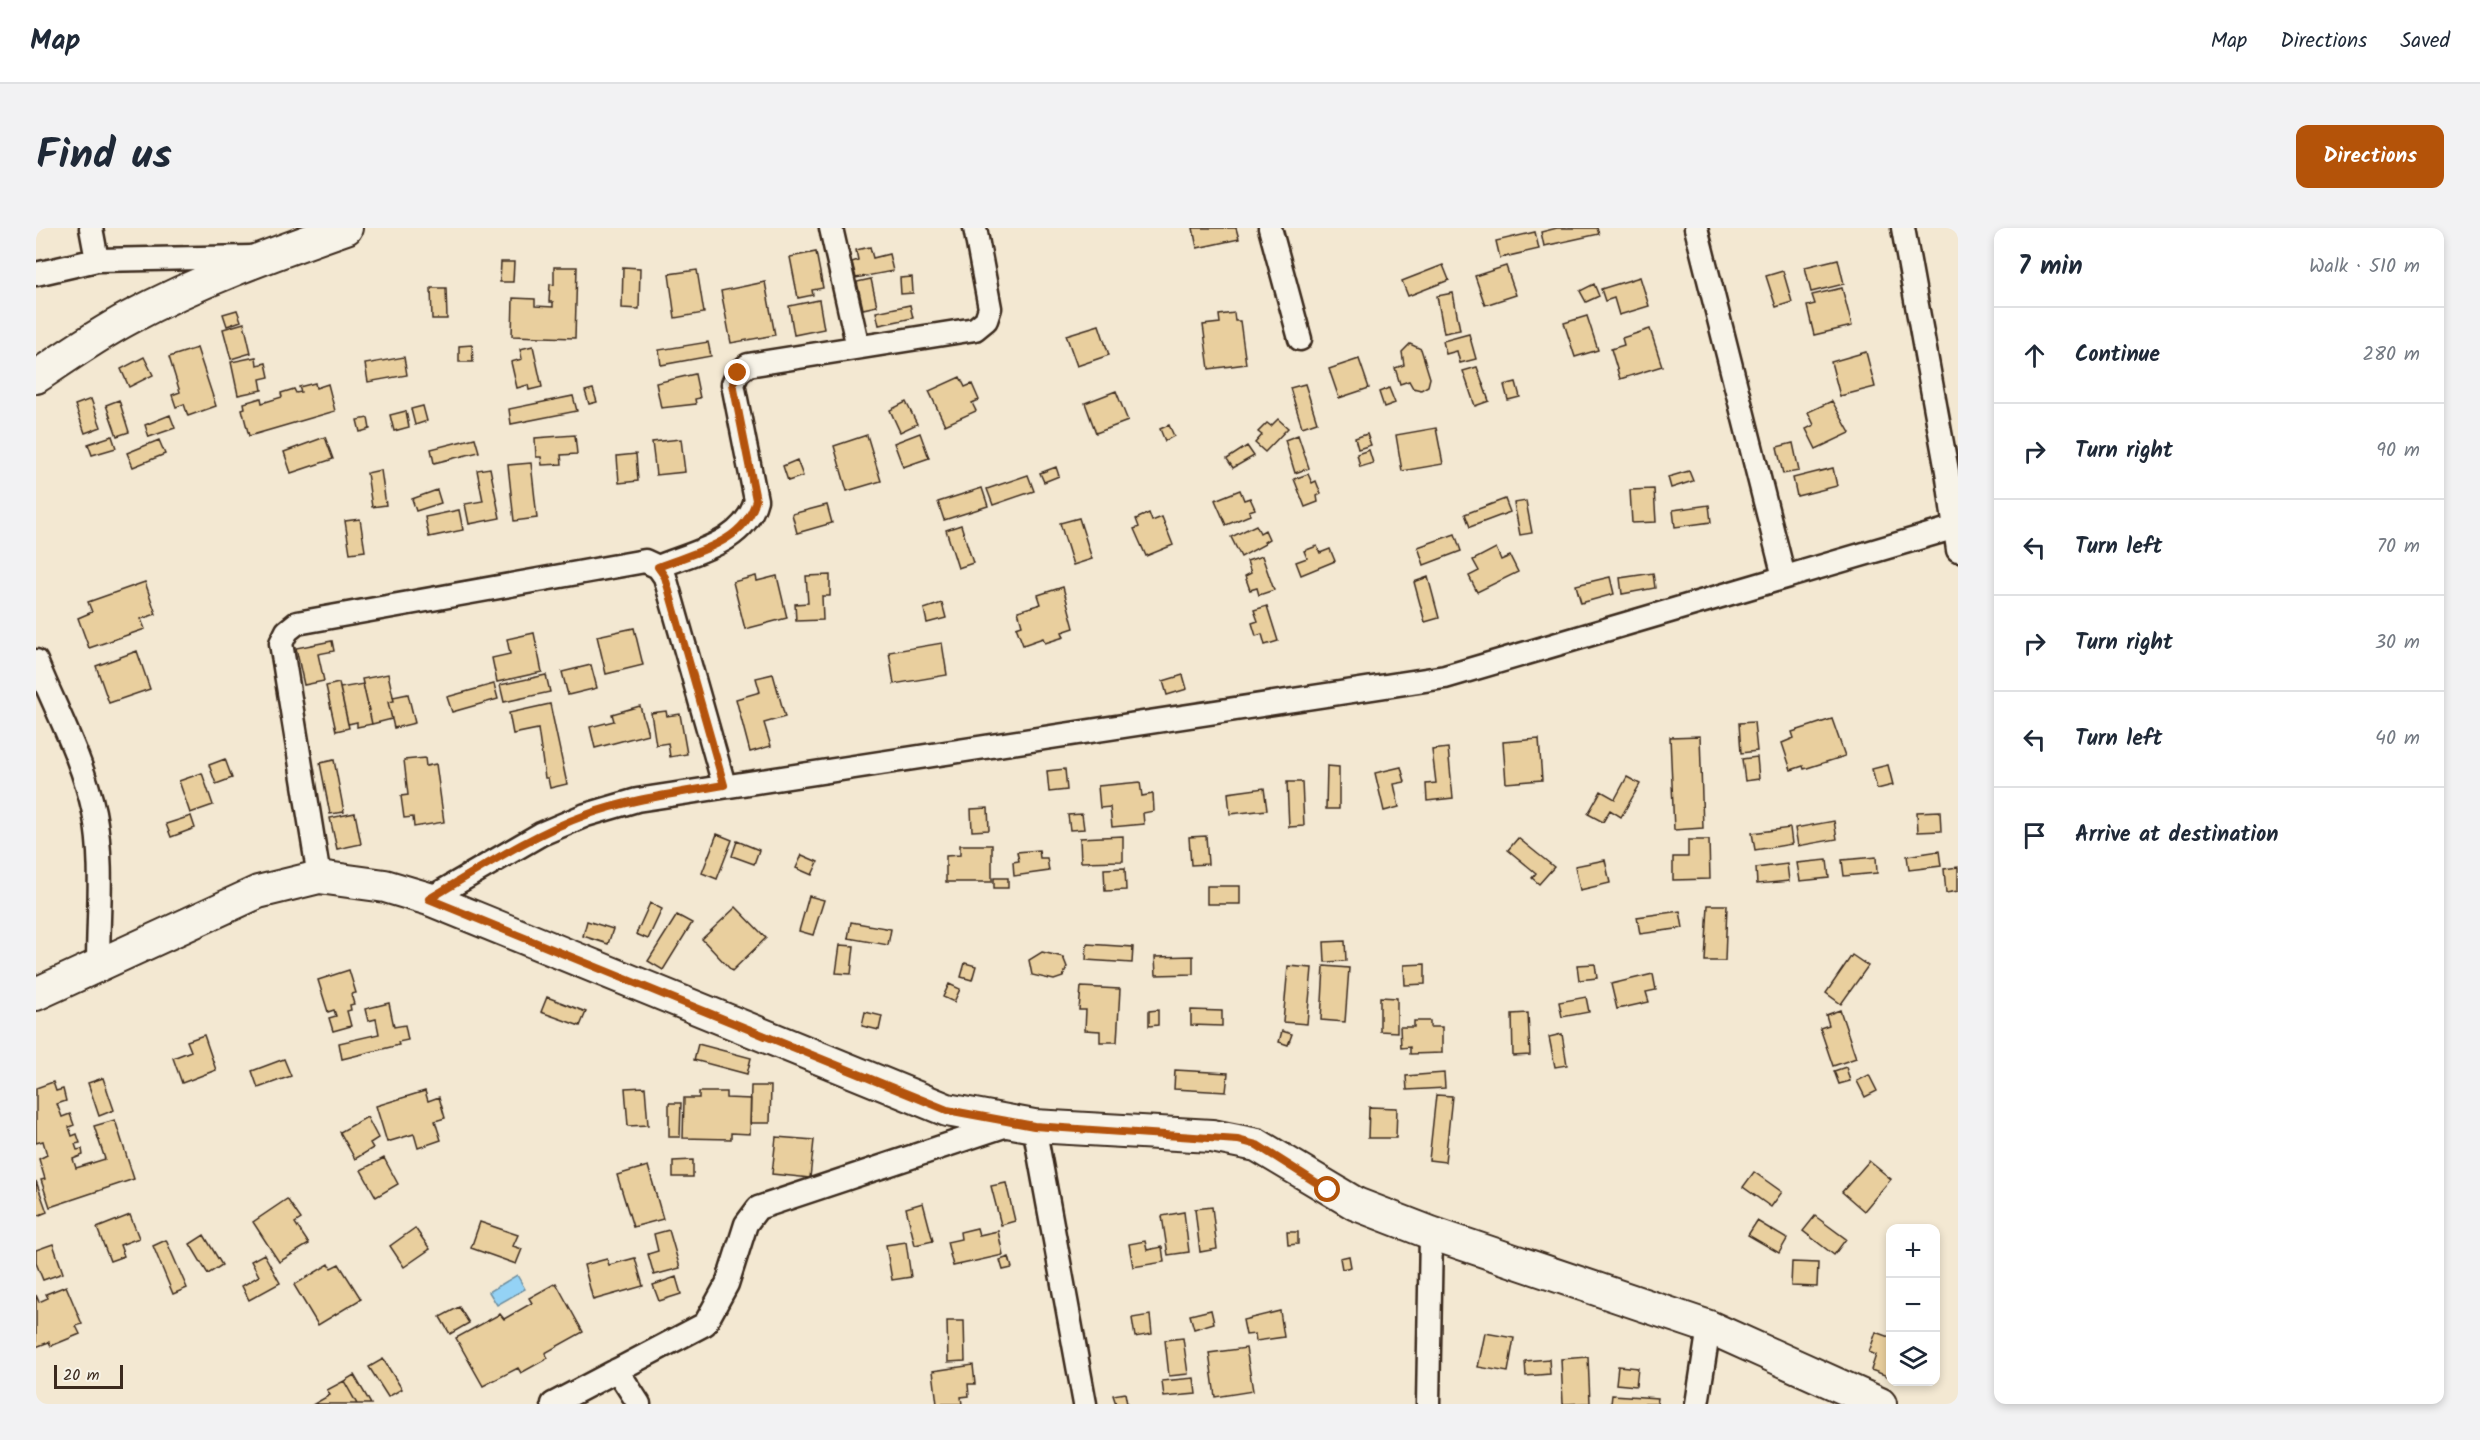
<!DOCTYPE html>
<meta charset="utf-8">
<style>
:root{--surface:#fff;--page:#f2f2f3;--text:#1f2937;--muted:#747a83;--line:#e0e1e3;--accent:#b45309}
body{margin:0;font-family:Kalam,sans-serif;background:var(--page);color:var(--text)}
.controls{position:absolute;right:18px;bottom:18px;display:grid;overflow:hidden;border-radius:12px;box-shadow:0 3px 9px #0003}
.controls button{width:54px;height:54px;display:grid;place-items:center;padding:0;border:0;border-bottom:2px solid var(--line);background:var(--surface);color:var(--text);font:30px sans-serif}
.scale{position:absolute;left:18px;bottom:15px;width:69px;box-sizing:border-box;padding-left:6px;border:3px solid #3b2a1e;border-top:0;font-size:16px;line-height:21px;white-space:nowrap;color:#3b2a1e;-webkit-text-stroke:4px #f7f3e8;paint-order:stroke}
.stop{position:absolute;width:18px;height:18px;margin:-14px;border:4px solid #b45309;border-radius:50%;background:#fff}
.stop.end{background:#b45309;border-color:#fff;box-shadow:0 2px 6px #0008}
.list{margin:0;padding:0;list-style:none}
h2{display:flex;justify-content:space-between;align-items:center;height:78px;margin:0;padding:0 24px;font-size:26px}
h2 small{font-size:20px;font-weight:400;color:var(--muted)}
.list li{display:grid;grid-template-columns:39px 1fr auto;gap:18px;align-items:center;box-sizing:border-box;height:96px;padding:0 24px;border-top:2px solid var(--line)}
.list b{display:block;font-size:22px;white-space:nowrap}
.list em{font-size:20px;font-style:normal;color:var(--muted)}
.icon{flex:none;width:33px;height:33px;fill:none;stroke:currentColor;stroke-width:2;stroke-linecap:round;stroke-linejoin:round}
.map{position:relative;flex:none;width:1922px;height:1176px;overflow:hidden;border-radius:12px}
header{display:flex;align-items:center;gap:36px;box-sizing:border-box;height:84px;padding:0 30px;background:var(--surface);border-bottom:2px solid var(--line)}
header strong{font-size:28px}
nav{display:flex;gap:33px;margin-inline-start:auto;font-size:21px}
.intro{display:flex;align-items:center;justify-content:space-between;box-sizing:border-box;height:144px;padding:0 36px}
h1{margin:0;font-size:42px}
.button{padding:15px 27px;border-radius:12px;background:var(--accent);color:#fff;font-size:21px;font-weight:700}
main{display:flex;gap:36px;padding:0 36px}
aside{flex:1;background:var(--surface);border-radius:12px;box-shadow:0 3px 9px #0003}
.map>svg:first-child{display:block}
</style>
<header>
<strong>Map</strong>
<nav><a>Map</a><a>Directions</a><a>Saved</a></nav>
</header>
<div class="intro"><h1>Find us</h1><a class="button">Directions</a></div>
<main>
<div class="map">
<svg width="1922" height="1176" viewBox="0 0 1922 1176">
<rect width="100%" height="100%" fill="#f3e8d2"/>
<filter id="ink" filterUnits="userSpaceOnUse"><feTurbulence type="fractalNoise" baseFrequency=".0167" numOctaves="2"/><feDisplacementMap in="SourceGraphic" scale="12" xChannelSelector="R" yChannelSelector="G"/><feConvolveMatrix kernelMatrix="1 2 1 2 8 2 1 2 1" color-interpolation-filters="sRGB"/></filter>
<g filter="url(#ink)">
<path fill="#94d2f5" stroke="#708f9f" stroke-width="1.5" d="M481 1047 489 1061 461 1077 453 1064Z"/>
<path fill="#e9cf9e" stroke="#3b2a1e" stroke-width="1.5" d="M1157 0H1200L1203 11 1161 20Z
M1521 0H1561L1563 6 1508 18 1505 4Z
M1499 4 1503 21 1464 30 1460 13Z
M834 19 837 30 853 26 857 43 820 50 816 34 822 32 820 22Z
M780 24 787 60 776 62 777 67 762 70 754 29Z
M1802 31 1808 56 1775 64 1769 39Z
M465 34H478L477 54H464Z
M1407 37 1413 52 1372 68 1366 53Z
M1470 38 1480 67 1449 77 1439 48Z
M518 39H541L539 110 476 108 477 70 499 71V78L517 79V74H513L514 56 518 57Z
M587 39 604 40 603 81 586 80Z
M661 42 668 85 639 90 633 46Z
M1747 43 1756 74 1740 79 1730 48Z
M876 49 877 65 865 66 864 50Z
M1604 49 1613 78 1583 87 1578 70 1569 73 1565 61Z
M835 51 841 78 827 81 821 54Z
M729 54 739 107 695 115 685 63Z
M1558 56 1563 68 1550 74 1544 63Z
M395 60H410L411 91H396Z
M1806 60 1816 98 1778 107 1771 78 1779 76 1776 67Z
M1417 65 1424 102 1408 105 1401 68Z
M783 72 788 101 758 107 753 78Z
M874 77 877 90 843 97 840 84Z
M201 82 205 93 191 98 187 86Z
M1198 85 1199 93H1204L1210 136 1173 141 1167 97 1184 95 1183 87Z
M1551 88 1562 122 1539 129 1528 95Z
M208 95 215 125 195 131 187 101Z
M1063 97 1073 127 1041 138 1030 107Z
M1614 101 1626 138 1584 151 1575 121 1588 117 1586 110Z
M1433 106 1440 131 1424 135 1421 123 1410 126 1407 113Z
M672 114 675 128 625 137 623 122Z
M1374 116 1385 121 1394 150 1392 158 1385 162 1377 160 1373 153 1364 156 1359 140 1368 137 1366 124Z
M436 117 437 134H423V118Z
M497 118 506 159 493 162 492 157 481 160 475 134 486 131 484 121Z
M161 120 180 178 152 188 148 176 140 179 136 167 144 164 133 129Z
M1830 124 1839 159 1804 168 1795 134Z
M108 129 117 147 93 159 85 141Z
M220 129 221 137 230 135 233 149 224 151 226 162 202 167 195 134Z
M368 129 371 147 332 154 329 136Z
M1323 131 1333 160 1303 170 1293 141Z
M1441 139 1453 173 1439 178 1427 143Z
M659 146 664 170 659 171 660 176 625 180 620 155Z
M924 149 929 159 936 156 943 172 936 175 940 183 909 197 893 163Z
M1480 154 1484 169 1472 172 1468 157Z
M279 155 280 160 292 156 299 183 213 208 206 181 209 180 208 175 225 170 226 175 246 169 245 165 258 161 260 165 265 164 263 159Z
M1269 156 1281 194 1266 199 1254 160Z
M1353 160 1359 175 1348 179 1343 164Z
M557 161 561 174 553 176 549 163Z
M1080 163 1092 193 1060 205 1049 175Z
M537 168 541 183 475 196 473 181Z
M55 171 65 199 49 205 39 177Z
M83 172 93 204 81 208 70 177Z
M1796 173 1814 205 1780 221 1770 201 1778 197 1772 184Z
M870 174 881 196 864 204 854 182Z
M387 178 391 193 379 197 375 181Z
M370 183 373 199 358 203 354 187Z
M134 187 139 200 113 209 109 197Z
M332 190 334 201 324 204 321 192Z
M1242 191 1252 200 1229 224 1219 215 1226 207 1222 204 1231 195 1235 198Z
M1133 197 1138 208 1129 213 1124 201Z
M1400 200 1407 236 1366 243 1360 207Z
M884 205 893 230 867 239 858 215Z
M1331 206 1335 217 1322 221 1319 210Z
M539 207 541 226 525 227 526 236 506 237 505 229H500L499 210Z
M831 207 845 253 811 263 798 218Z
M1262 207 1273 240 1259 245 1249 212Z
M76 208 80 220 56 227 52 216Z
M289 209 297 231 255 245 248 224Z
M439 210 443 224 398 235 395 221Z
M645 211 649 244 620 247 616 214Z
M123 212 129 226 97 239 91 225Z
M1757 215 1763 243 1747 246 1741 219Z
M1211 218 1218 228 1197 240 1191 231Z
M1333 222 1337 235 1324 239 1321 226Z
M600 226 602 253 583 255 581 228Z
M761 232 767 248 752 253 747 238Z
M495 235 501 290 478 293 472 237Z
M1020 239 1023 248 1008 254 1004 245Z
M454 240 464 290 433 296 429 276 447 273 441 242Z
M1797 240 1801 258 1761 268 1757 250Z
M345 242 350 277 336 279 331 245Z
M1653 243 1657 253 1635 260 1632 249Z
M1272 246 1276 255 1280 253 1285 266 1281 268 1282 274 1269 279 1258 251Z
M992 247 998 263 957 277 951 261Z
M946 260 952 278 908 292 902 274Z
M1618 261 1620 294 1596 295 1594 262Z
M401 262 405 275 380 283 376 271Z
M1204 262 1208 272 1214 270 1219 281 1213 283 1214 287 1190 297 1179 272Z
M1469 271 1474 284 1434 299 1429 286Z
M1490 273 1496 305 1484 307 1478 275Z
M791 277 796 295 761 305 756 286Z
M1673 277 1675 294 1639 299 1637 282Z
M423 282 427 302 393 309 389 289Z
M1113 285 1116 293 1126 289 1137 317 1110 328 1098 301 1103 299 1100 291Z
M1043 290 1056 331 1037 337 1024 295Z
M324 291 329 323 314 325 309 293Z
M925 297 937 335 922 340 910 302Z
M1220 297 1224 305 1229 302 1233 311 1228 314 1229 316 1205 329 1195 309Z
M1419 306 1425 323 1388 337 1382 319Z
M1281 318 1284 325 1294 321 1299 333 1265 347 1260 334 1271 330 1268 323Z
M1460 320 1465 332 1474 328 1482 344 1441 364 1433 348 1443 343 1437 332Z
M1226 328 1238 362 1223 367 1221 360 1214 362 1209 348 1215 345 1211 333Z
M1617 345 1619 360 1586 366 1584 350Z
M794 347V368H786L787 392 760 393 759 376 772 375 770 348Z
M720 348 721 353 741 348 751 390 709 401 697 354Z
M1392 349 1403 390 1389 394 1378 354Z
M1574 349 1578 366 1545 375 1540 357Z
M109 354 120 386 105 391 109 401 53 420 42 390 56 384 52 374Z
M1027 359 1038 400 1026 404 1028 409 1009 415 1007 410 987 417 980 399 986 397 982 383 1005 376 1002 367Z
M906 375 910 390 891 395 888 381Z
M1231 378 1242 413 1229 417 1226 406 1220 408 1216 395 1222 393 1218 382Z
M598 400 607 437 570 446 561 408Z
M498 405 506 444 461 454 456 430 474 426 471 411Z
M296 413 298 423 282 426 288 453 268 457 260 420Z
M906 415 911 447 858 456 853 424Z
M101 423 114 461 73 475 60 438Z
M555 437 561 460 532 467 526 444Z
M352 446 358 473 352 474 356 491 336 496 326 451Z
M737 446 749 489 728 495 735 518 714 524 700 471 724 464 720 450Z
M510 447 514 464 468 474 464 457Z
M1147 447 1151 461 1131 467 1127 453Z
M303 455 313 500 300 503 290 458Z
M327 456 336 496 321 499V494L312 496 304 460Z
M458 456 462 471 416 484 411 469Z
M372 466 379 495 358 500 352 474 358 473 357 469Z
M514 476 531 556 514 560 512 550H509L502 501 477 506 473 485Z
M604 478 612 506 559 520 554 499 578 493 576 486Z
M630 483 631 488 644 486 651 526 634 529 632 515 620 517 615 485Z
M1796 491 1809 528 1768 541 1767 538 1755 542 1746 515 1758 510 1756 504Z
M1718 494 1721 523 1705 525 1703 495Z
M1664 508 1667 600 1638 602 1634 509Z
M1503 511 1506 552 1470 555 1467 514Z
M1412 520 1417 570 1391 573 1390 556 1400 555 1396 522Z
M1721 529 1723 551 1709 553 1706 531Z
M389 530 390 538 400 536 408 594 378 599 377 589 368 590 365 568 372 567 368 532Z
M189 531 196 550 180 556 173 537Z
M298 532 308 584 294 586 284 535Z
M1852 537 1857 557 1841 561 1836 541Z
M1291 538 1303 539V581H1290Z
M1365 539 1369 554 1358 556 1363 579 1348 583 1339 545Z
M1029 541 1031 562 1013 564 1011 543Z
M166 545 177 577 154 585 143 553Z
M1591 549 1604 556 1585 589 1574 582 1567 594 1552 586 1565 563 1579 571Z
M1104 554 1106 568 1117 566 1118 583 1107 585 1108 596 1076 599 1074 579 1064 580 1062 558Z
M1251 554H1266L1268 598 1253 599Z
M1228 560 1231 582 1194 586 1192 565Z
M952 580 953 602 936 603 935 581Z
M1904 583 1905 603 1882 604 1881 584Z
M319 585 325 616 301 621 294 590Z
M1046 586 1048 601 1034 602 1032 587Z
M155 588 159 600 135 609 130 596Z
M1798 593 1801 611 1762 618 1759 600Z
M1754 600 1756 616 1719 622 1716 605Z
M681 606 696 612 681 651 666 645Z
M1087 608V633L1045 634 1044 610Z
M1170 608 1172 636 1155 637 1153 609Z
M1482 610 1518 639 1503 656 1496 650 1500 645 1472 622Z
M1652 612H1673L1674 651 1637 652V629H1652Z
M701 613 723 622 718 636 696 628Z
M924 617H956V654H910V628L924 627Z
M1003 622 1004 630H1011L1013 643 978 648 977 634 983 633 981 624Z
M1903 623 1905 638 1873 642 1871 628Z
M766 627 782 634 776 647 760 640Z
M1840 629 1841 645 1808 648 1806 632Z
M1569 632 1574 655 1544 662 1539 638Z
M1791 632 1793 650 1764 653 1761 635Z
M1751 636 1753 653 1721 656 1720 640Z
M1922 639V663L1910 665 1908 641Z
M1089 640 1090 662 1069 663 1068 641Z
M958 650H972V660H958Z
M1171 658H1204V676H1171Z
M773 668 788 672 777 707 763 703Z
M614 675 626 681 612 711 600 706Z
M1672 677H1691L1689 733H1669Z
M700 679 730 710 696 743 666 711Z
M1644 683 1647 700 1604 706 1601 689Z
M641 687 656 695 627 742 612 733Z
M551 693 577 701 572 716 547 708Z
M815 694 855 701 852 717 812 710Z
M1309 713 1310 733 1289 734 1288 714Z
M1051 716 1097 719 1096 735 1050 732Z
M804 717 818 718 815 746 800 745Z
M1006 724 1027 729 1031 739 1027 749 1018 752 996 747 993 732Z
M1816 727 1832 738 1805 776 1790 765Z
M1157 728V746L1120 747 1119 729Z
M929 735 940 738 936 752 925 749Z
M1389 736V756L1369 757 1368 737Z
M1559 736 1561 750 1543 752 1541 737Z
M1252 738 1276 740 1271 796 1247 794Z
M1288 738 1313 740 1309 794 1285 792Z
M313 742 320 765 315 766 318 776 314 777 315 782 311 783 315 798 297 803 293 790 300 788 298 782 292 784 282 752Z
M1617 746 1620 762 1610 764 1613 774 1581 781 1575 756Z
M913 756 924 761 918 774 907 769Z
M1045 759 1084 761 1081 814H1064V803L1049 802 1050 782H1043Z
M511 769 550 784 544 798 505 784Z
M1344 769 1361 770V804L1344 803Z
M1550 769 1553 784 1526 789 1523 774Z
M353 775 358 799 369 797 372 812 362 814 363 817 306 831 303 815 343 806 340 791 332 793 329 781Z
M1122 782V797L1113 798V783Z
M1155 782 1186 783V798L1155 797Z
M1804 782 1820 830 1797 838 1784 800 1793 797 1790 787Z
M829 784 846 788 843 802 826 798Z
M1492 785 1494 827 1477 828 1476 786Z
M1378 793H1394V799H1406V825L1374 826V819L1365 820 1364 799H1378Z
M1246 803 1256 806 1252 817 1243 814Z
M1526 806 1531 837 1519 839 1513 809Z
M168 807 180 842 146 855 137 830 155 823 151 813Z
M662 816 715 830 711 846 658 832Z
M248 831 255 848 222 860 216 843Z
M1810 839 1814 853 1803 856 1798 843Z
M1139 842 1192 845 1190 864 1138 861Z
M1408 845 1409 860 1371 862 1370 848Z
M1833 847 1841 863 1829 869 1821 853Z
M67 850 78 882 63 888 52 855Z
M17 854 20 863 27 861 30 873 21 876 26 889 34 886 38 897 33 899 36 908 41 906 44 915 39 916 41 922 46 921 47 927 37 931 40 940 69 931 58 898 79 892 98 951 14 979 5 952 9 951 3 931 11 927 7 913 0 915V860Z
M715 858H735L734 895H714Z
M609 859 612 897 592 898 589 860Z
M389 863 392 873 403 869 409 890 399 893 405 912 382 920 378 906 351 914 340 878Z
M663 864H690V870L715 871 714 906 695 905V911L647 910 648 870H663Z
M1400 867 1416 868 1409 934 1393 932Z
M633 875H645L644 909H633Z
M1333 879 1361 880 1360 910H1332Z
M331 889 342 910 334 915 337 920 319 931 304 904Z
M740 909 778 912 774 950 736 946Z
M348 930 362 956 340 969 325 942Z
M657 932V949H637V933Z
M1833 933 1855 951 1828 983 1806 964Z
M612 938 627 991 597 999 581 947Z
M1718 944 1746 964 1735 979 1707 959Z
M0 953 11 984 1 988 0 986Z
M970 955 979 993 965 997 955 958Z
M251 971 265 991 259 995 273 1016 243 1034 217 994Z
M887 975 897 1013 879 1017 870 980Z
M1176 979 1181 1021 1164 1024 1159 981Z
M1148 984 1153 1024 1132 1027 1126 988Z
M94 987 103 1010 84 1017 88 1028 74 1033 61 1000Z
M1779 988 1810 1011 1798 1027 1767 1003Z
M1721 993 1751 1011 1743 1025 1712 1007Z
M444 994 482 1007 477 1018 486 1021 480 1036 435 1020Z
M379 1000 394 1021 368 1039 354 1018Z
M941 1000 943 1007 962 1003 967 1027 917 1038 911 1014 925 1011 924 1004Z
M633 1002 644 1040 618 1047 612 1026 622 1023 618 1006Z
M1251 1004H1262V1016L1252 1017Z
M168 1007 186 1037 172 1046 154 1016Z
M130 1012 151 1060 137 1066 117 1018Z
M1109 1013 1111 1022 1126 1019 1128 1034 1097 1039 1093 1016Z
M870 1014 875 1049 856 1052 850 1017Z
M17 1016 27 1045 7 1052 0 1035V1022Z
M228 1026 244 1055 213 1072 206 1058 223 1048 215 1033Z
M1313 1028 1315 1039 1306 1041 1304 1030Z
M973 1029 976 1040 967 1042 964 1032Z
M599 1030 607 1058 557 1072 548 1037 571 1031 573 1037Z
M1756 1034 1782 1035 1781 1059 1755 1058Z
M293 1036 295 1040 303 1036 325 1071 282 1097 258 1057Z
M640 1049 645 1066 623 1073 617 1057Z
M520 1055 547 1104 509 1125 512 1130 485 1145 482 1140 447 1158 420 1110 464 1086 468 1091 496 1075 493 1070Z
M30 1058 46 1096 40 1098 44 1106 15 1118 13 1114 0 1119V1067L3 1074 12 1070 10 1066Z
M423 1079 433 1095 414 1106 404 1089Z
M1175 1082 1178 1095 1158 1101 1154 1087Z
M1244 1083 1248 1109 1220 1113 1219 1106 1210 1107 1207 1092Z
M1114 1087 1116 1106 1099 1109 1096 1090Z
M911 1093H928L929 1133 912 1134Z
M1840 1104 1854 1109V1149L1835 1142 1840 1127 1833 1124Z
M1449 1105 1478 1110 1472 1144 1442 1139Z
M1147 1110 1152 1146 1133 1148 1129 1112Z
M1210 1120 1217 1163 1179 1169 1173 1125Z
M1552 1129 1554 1175 1527 1176 1525 1131Z
M347 1131 366 1161 352 1169 333 1139Z
M1513 1131 1514 1146 1490 1148 1489 1133Z
M937 1137 939 1156H932L933 1168 925 1169 926 1176H901L897 1143Z
M1582 1138 1602 1140 1600 1158 1580 1156Z
M318 1147 335 1176H321L308 1153Z
M1158 1150 1160 1166 1128 1169 1126 1153Z
M308 1153 321 1176H278L294 1167 291 1162Z
M1089 1165 1091 1176H1080L1077 1167Z
M1576 1167 1622 1170 1621 1176H1575Z"/>
<g fill="none" stroke-linecap="round" stroke-linejoin="round">
<defs>
<path id="street" d="M55 0 61 32
M795 0 822 119
M1234 0 1264 111
M1660 0 1748 349
M1867 0 1911 243 1922 322
M0 46 61 32 217 29
M622 339C658 324 709 315 720 272L697 156 702 145 712 137 939 101 950 92 954 80 939 0
M0 433C20 482 47 532 58 584 68 634 62 686 62 736
M283 649 245 415 251 403 261 395 609 333 622 339 629 349 688 557
M393 671 505 606 550 587 601 572 1409 449 1920 299
M998 898 1049 1176
M581 1142 603 1176
M517 1176 669 1096 691 1056 710 996 722 980 977 895
M1392 1176 1395 1005
M1661 1176 1673 1099"/>
<path id="secondary" d="M0 149C31 128 61 107 93 90 162 53 236 26 310 0
M0 766 222 664 283 649 349 658 393 671 911 882 998 898 1176 908 1221 917 1320 976 1395 1005 1673 1099 1844 1176"/>
</defs>
<use href="#street" stroke="#3b2a1e" stroke-width="27"/>
<use href="#secondary" stroke="#3b2a1e" stroke-width="36"/>
<use href="#street" stroke="#f7f3e8" stroke-width="22"/>
<use href="#secondary" stroke="#f7f3e8" stroke-width="32"/>
</g>
</g>
<g fill="none" stroke-linecap="round" stroke-linejoin="round" filter="url(#ink)">
<path stroke="#b45309" stroke-width="8" d="M702 145 697 156 720 272C709 315 659 324 622 339L629 349 688 557C642 565 594 571 550 587 494 607 444 641 393 671L911 882 998 898 1202 912 1221 917 1292 962"/>
</g>
</svg>
<div class="controls">
<button>+</button>
<button>−</button>
<button><svg class="icon" aria-label="layers" viewBox="0 0 24 24"><path d="M12 4l9 5-9 5-9-5zM3 14l9 5 9-5"/></svg></button>
</div>
<div class="scale">20 m</div>
<div class="stop" style="left:1292px;top:962px"></div>
<div class="stop end" style="left:702px;top:145px"></div>
</div>
<aside>
<h2>7 min<small>Walk · 510 m</small></h2>
<ul class="list">
<li><svg class="icon" aria-label="ahead" viewBox="0 0 24 24"><path d="M12 20V5M6 11l6-6 6 6"/></svg><div><b>Continue</b></div><em>280 m</em></li>
<li><svg class="icon" aria-label="right" viewBox="0 0 24 24"><path d="M7 20v-9h11M14 6l5 5-5 5"/></svg><div><b>Turn right</b></div><em>90 m</em></li>
<li><svg class="icon" aria-label="left" viewBox="0 0 24 24"><path d="M17 20v-9H6M10 6l-5 5 5 5"/></svg><div><b>Turn left</b></div><em>70 m</em></li>
<li><svg class="icon" aria-label="right" viewBox="0 0 24 24"><path d="M7 20v-9h11M14 6l5 5-5 5"/></svg><div><b>Turn right</b></div><em>30 m</em></li>
<li><svg class="icon" aria-label="left" viewBox="0 0 24 24"><path d="M17 20v-9H6M10 6l-5 5 5 5"/></svg><div><b>Turn left</b></div><em>40 m</em></li>
<li><svg class="icon" aria-label="arrive" viewBox="0 0 24 24"><path d="M6 21V4h12l-3 4 3 4H6"/></svg><div><b>Arrive at destination</b></div></li>
</ul>
</aside>
</main>
